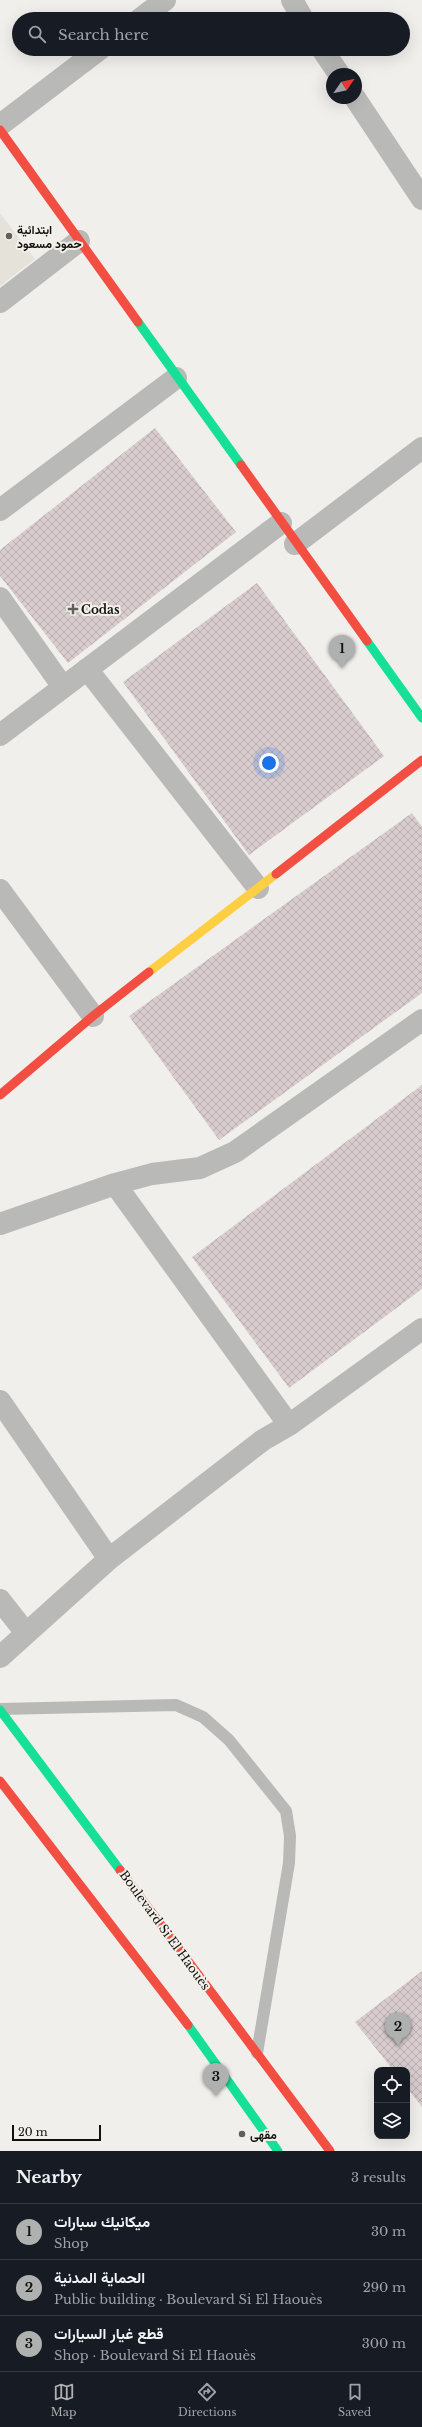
<!DOCTYPE html>
<meta charset="utf-8">
<style>
:root{--surface:#171b24;--page:#20242c;--text:#f1f3f6;--muted:#9ea1a6;--line:#363941;--accent:#afb0b0}
body{margin:0;font-family:"Libre Baskerville",Vazirmatn,serif;background:var(--page);color:var(--text)}
.controls{position:absolute;right:12px;bottom:12px;display:grid;overflow:hidden;border-radius:8px;box-shadow:0 4px 16px #0002}
.controls button{width:36px;height:36px;display:grid;place-items:center;padding:0;border:0;border-bottom:1px solid var(--line);background:var(--surface);color:var(--text);font:20px sans-serif}
.compass{position:absolute;left:326px;top:68px;width:36px;height:36px;border-radius:50%;background:var(--surface);box-shadow:0 4px 16px #0002;rotate:56deg}
.scale{position:absolute;left:12px;bottom:10px;width:89px;box-sizing:border-box;padding-left:4px;border:2px solid #11110e;border-top:0;font-size:11px;line-height:14px;white-space:nowrap;color:#11110e;-webkit-text-stroke:3px #f2f0e9;paint-order:stroke}
.you{position:absolute;left:269px;top:763px;width:14px;height:14px;margin:-10px;border:3px solid #fff;border-radius:50%;background:#1a73e8;box-shadow:0 0 0 6px #1a73e833}
.badge{display:grid;place-items:center;width:26px;height:26px;border-radius:50%;background:var(--accent);color:#111;font-size:13px;font-weight:700}
.pin{position:absolute;translate:-50% -33px;filter:drop-shadow(0 1px 2px #0008)}
.pin::after{content:'';position:absolute;top:21px;width:14px;height:12px;background:inherit;clip-path:polygon(0 0,100% 0,50% 100%)}
.list{margin:0;padding:0;list-style:none}
h2{display:flex;justify-content:space-between;align-items:center;height:52px;margin:0;padding:0 16px;font-size:17px}
h2 small{font-size:13px;font-weight:400;color:var(--muted)}
.list li{display:grid;grid-template-columns:26px 1fr auto;gap:12px;align-items:center;box-sizing:border-box;height:56px;padding:0 16px;border-top:1px solid var(--line)}
.list b{display:block;font-size:15px;white-space:nowrap}
.list p{margin:0;font-size:13px;white-space:nowrap;color:var(--muted)}
.list em{font-size:13px;font-style:normal;color:var(--muted)}
.icon{flex:none;width:22px;height:22px;fill:none;stroke:currentColor;stroke-width:2;stroke-linecap:round;stroke-linejoin:round}
.map{position:relative;flex:none;width:422px;height:2151px;overflow:hidden}
.search{position:absolute;background:var(--surface);box-shadow:0 4px 16px #0002;left:12px;right:12px;top:12px;height:44px;display:flex;align-items:center;gap:10px;box-sizing:border-box;padding:0 14px;border-radius:22px;color:var(--muted);font-size:15px}
.sheet{height:220px;background:var(--surface)}
nav{display:flex;justify-content:space-around;align-items:center;box-sizing:border-box;height:56px;border-top:1px solid var(--line);background:var(--surface);font-size:11px;color:var(--muted)}
nav a{display:grid;justify-items:center;gap:2px}
nav .on{color:var(--accent)}
.map>svg:first-child{display:block}
</style>
<div class="map">
<svg width="422" height="2151" viewBox="0 0 422 2151">
<defs>
<pattern id="building-cross-hatch" width="8" height="8" patternUnits="userSpaceOnUse"><rect width="8" height="8" fill="#d8ccce"/><path d="M0 0l8 8M0 8l8-8" fill="none" stroke="#b8aeb0"/></pattern>
</defs>
<rect width="100%" height="100%" fill="#f0efeb"/>
<path fill="#e5e2da" d="M0 213 35 259 0 286Z"/>
<path fill="url(#building-cross-hatch)" d="M155 428 236 532 68 663 0 576V550Z
M257 583 384 756 249 855 123 682Z
M412 813 422 827V993L219 1140 129 1016Z
M422 1085V1289L289 1388 192 1257Z
M422 1971V2107L407 2088V2070H393L355 2022Z"/>
<g fill="none" stroke-linecap="round" stroke-linejoin="round">
<path stroke="#b9b9b7" stroke-width="12" d="M0 1709 176 1705 203 1717 229 1740 286 1811 290 1836 289 1863 257 2053"/>
<path stroke="#b9b9b7" stroke-width="22" d="M292 0 303 19
M140 19 165 0
M322 49 339 74
M355 98 422 199
M0 125 100 49
M0 302 79 241
M0 510 176 378
M295 544 422 448
M0 598 63 687
M87 669 258 888
M0 735 281 523
M0 890 93 1016
M115 1184 289 1425
M0 1224 115 1184 152 1174 200 1168 235 1152 422 1020
M0 1401 109 1559
M0 1600 26 1633
M0 1657 109 1559 263 1440 289 1425 422 1329"/>
<path stroke="#16e098" stroke-width="9" d="M138 322 241 465
M367 641 422 718
M0 1710 120 1870
M188 2025 278 2151"/>
<path stroke="#ffcf43" stroke-width="9" d="M149 972 276 874"/>
<path stroke="#f24e42" stroke-width="9" d="M0 130 138 322
M241 465 367 641
M276 874 422 760
M0 1095 93 1016 149 972
M0 1781 188 2025
M120 1870 330 2151"/>
</g>
<g fill="#5f5f5b" stroke="#f2f0e9" stroke-width="1.5">
<circle cx="9" cy="236" r="4"/>
<path d="M71 603h4v4h4v4h-4v4h-4v-4h-4v-4h4z"/>
<circle cx="242" cy="2134" r="4"/>
</g>
<g text-anchor="middle" dominant-baseline="central" stroke-width="4" stroke-linejoin="round" paint-order="stroke">
<g font-size="12" font-weight="bold" fill="#11110e" stroke="#f2f0e9" text-anchor="start">
<text x="17" y="229">ابتدائية<tspan x="17" dy="14">حمود مسعود</tspan></text>
<text x="81" y="609">Codas</text>
<text x="250" y="2134">مقهى</text>
</g>
<g font-size="12" fill="#11110e" stroke="#f2f0e9">
<text transform="translate(165 1930) rotate(54)">Boulevard Si El Haouès</text>
</g>
</g>
</svg>
<div class="controls">
<button><svg class="icon" aria-label="locate" viewBox="0 0 24 24"><circle cx="12" cy="12" r="6"/><path d="M12 2v4M12 18v4M2 12h4M18 12h4"/></svg></button>
<button><svg class="icon" aria-label="layers" viewBox="0 0 24 24"><path d="M12 4l9 5-9 5-9-5zM3 14l9 5 9-5"/></svg></button>
</div>
<svg class="compass" viewBox="-18 -18 36 36"><path d="M0-13l5 13h-10z" fill="#e53935"/><path d="M0 13l5-13h-10z" fill="#9ea1a6"/></svg>
<div class="scale">20 m</div>
<div class="you"></div>
<div class="pin badge" style="left:342px;top:668px">1</div>
<div class="pin badge" style="left:398px;top:2046px">2</div>
<div class="pin badge" style="left:216px;top:2096px">3</div>
<div class="search"><svg class="icon" aria-label="search" viewBox="0 0 24 24"><circle cx="10" cy="10" r="6"/><path d="M15 15l6 6"/></svg>Search here</div>
</div>
<section class="sheet">
<h2>Nearby<small>3 results</small></h2>
<ul class="list">
<li><span class="badge">1</span><div><b>ميكانيك سبارات</b><p>Shop</p></div><em>30 m</em></li>
<li><span class="badge">2</span><div><b>الحماية المدنية</b><p>Public building · Boulevard Si El Haouès</p></div><em>290 m</em></li>
<li><span class="badge">3</span><div><b>قطع غيار السيارات</b><p>Shop · Boulevard Si El Haouès</p></div><em>300 m</em></li>
</ul>
</section>
<nav>
<a class="on"><svg class="icon" aria-label="map" viewBox="0 0 24 24"><path d="M3 6l6-2 6 2 6-2v14l-6 2-6-2-6 2zM9 4v14M15 6v14"/></svg>Map</a>
<a><svg class="icon" aria-label="directions" viewBox="0 0 24 24"><path d="M12 3l9 9-9 9-9-9zM9 14v-3h6M13 9l2 2-2 2"/></svg>Directions</a>
<a><svg class="icon" aria-label="saved" viewBox="0 0 24 24"><path d="M7 4h10v16l-5-4-5 4z"/></svg>Saved</a>
</nav>
